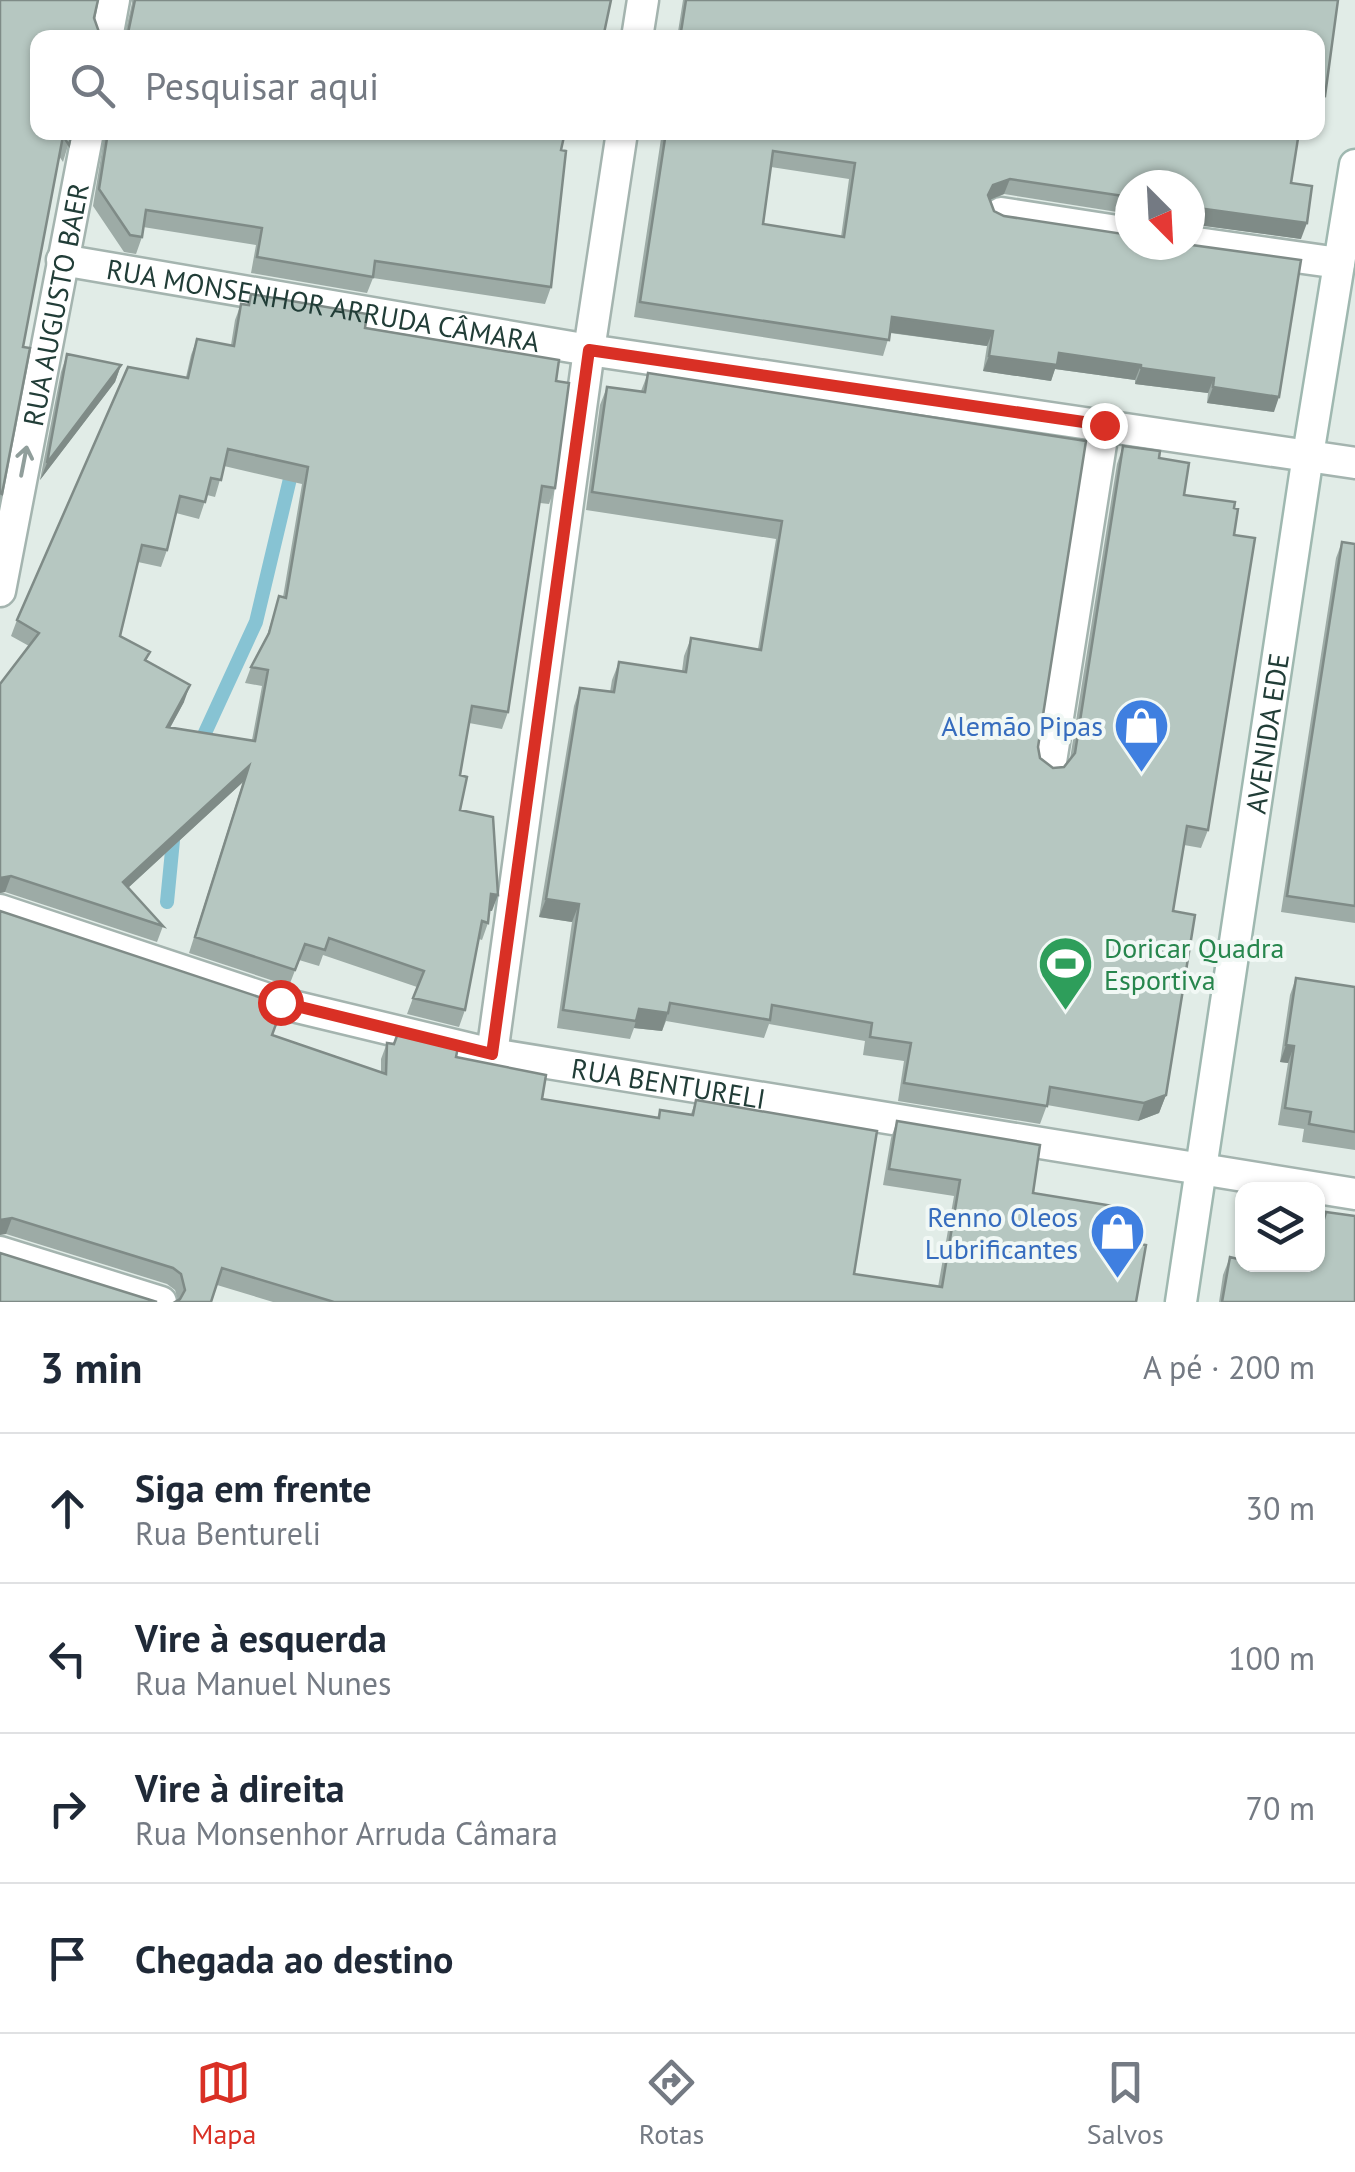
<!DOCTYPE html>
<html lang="pt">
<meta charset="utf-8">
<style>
:root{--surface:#fff;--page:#f2f2f3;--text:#1f2937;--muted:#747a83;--line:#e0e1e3;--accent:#d93025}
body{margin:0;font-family:"PT Sans",sans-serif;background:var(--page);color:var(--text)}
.controls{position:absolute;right:30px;bottom:30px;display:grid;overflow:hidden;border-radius:20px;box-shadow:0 2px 8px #0004}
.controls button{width:90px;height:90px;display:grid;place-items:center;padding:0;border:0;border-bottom:2px solid var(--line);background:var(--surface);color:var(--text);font:50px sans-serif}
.compass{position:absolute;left:1115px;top:170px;width:90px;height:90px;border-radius:50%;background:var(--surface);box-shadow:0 2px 8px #0004;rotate:156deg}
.stop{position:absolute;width:30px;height:30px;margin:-22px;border:8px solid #d93025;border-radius:50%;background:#fff}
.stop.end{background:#d93025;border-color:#fff;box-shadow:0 2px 10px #0008}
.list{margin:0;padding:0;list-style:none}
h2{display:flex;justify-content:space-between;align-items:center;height:130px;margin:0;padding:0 40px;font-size:42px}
h2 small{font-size:32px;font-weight:400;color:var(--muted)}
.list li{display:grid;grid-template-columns:65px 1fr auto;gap:30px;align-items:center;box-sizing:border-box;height:150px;padding:0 40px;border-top:2px solid var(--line)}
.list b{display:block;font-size:38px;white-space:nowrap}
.list p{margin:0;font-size:32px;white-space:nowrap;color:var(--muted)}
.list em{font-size:32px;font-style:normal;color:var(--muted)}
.icon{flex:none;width:55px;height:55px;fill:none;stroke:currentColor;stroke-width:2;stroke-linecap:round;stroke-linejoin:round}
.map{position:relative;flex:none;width:1355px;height:1302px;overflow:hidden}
.search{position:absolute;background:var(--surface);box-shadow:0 2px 8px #0004;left:30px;right:30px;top:30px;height:110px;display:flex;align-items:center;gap:25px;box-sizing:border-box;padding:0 35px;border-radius:20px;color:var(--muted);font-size:38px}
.sheet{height:730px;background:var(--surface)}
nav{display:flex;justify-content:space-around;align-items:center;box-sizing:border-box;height:140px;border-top:2px solid var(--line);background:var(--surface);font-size:28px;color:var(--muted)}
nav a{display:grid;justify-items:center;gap:5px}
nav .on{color:var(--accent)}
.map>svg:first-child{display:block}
</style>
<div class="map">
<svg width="1355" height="1302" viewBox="0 0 1355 1302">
<rect width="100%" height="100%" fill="#e1ece7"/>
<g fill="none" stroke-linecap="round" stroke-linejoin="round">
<path stroke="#87c3d3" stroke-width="14" d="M198 748 256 622 293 466
M167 902 174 830"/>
<defs>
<g id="street">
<path d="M107 38 114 0"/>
<path d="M637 38 643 0"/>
<path d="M1001 213 1130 233"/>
<path d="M1190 242 1339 263"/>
<path id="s1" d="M62 260 589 350 1355 463"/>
<path id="s2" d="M0 591 88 132"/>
<path d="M1050 768 1104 425"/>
<path id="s3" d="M0 910 280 1003 492 1054 1355 1194"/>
<path d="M492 1054 589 350 622 132"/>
<path d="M0 1252 161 1302"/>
</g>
<g id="secondary">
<path id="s4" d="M1181 1302 1308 455 1355 165"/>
</g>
</defs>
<use href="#street" stroke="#a4b4af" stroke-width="35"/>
<use href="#secondary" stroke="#9fb8b0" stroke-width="35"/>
<use href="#street" stroke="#fff" stroke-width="30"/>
<use href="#secondary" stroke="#fff" stroke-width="30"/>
</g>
<path fill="#9daba6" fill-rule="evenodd" d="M0 0 38 38 72 132 63 162 59 156 23 347 2 494 0 500Z
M131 0H611L125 34 132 3Z
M683 0H1338L1325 96 1319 112H1318V38H677Z
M105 132H565L561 150 551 287 545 304 373 278 367 293 251 273 256 245 143 227 142 237 136 254 124 252 93 206Z
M662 132H1299L1291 183 1301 239 1190 224V185H1130V214L1004 194 990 200 994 211 1274 412 1207 403 1208 393 1135 384V380L1055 369 1051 381 983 371 987 346 890 333 883 356 634 317ZM771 167 849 179 841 237 763 224Z
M251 294 365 328 556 381 555 488 549 504 540 503 508 712 502 729 469 723 460 775V810L492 911H489L488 923 482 940 479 939 465 1010 459 1027 407 1014 417 987 323 955 319 966 299 960 289 986 189 953 243 782 128 888 163 926 157 942 5 892 0 893V684L29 646 11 636 17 620 186 377 191 355 197 339 231 345 235 320 241 304H247ZM224 466 302 484 283 597 279 596 266 639 251 667 245 683 262 686 252 740 170 728 184 702 146 661 150 652 120 636 138 562 161 567 167 550 176 513 199 519 207 495 215 497Z
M67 354 121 365 115 382 40 480 61 372Z
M648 373 1038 747 1040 758 1053 768 1064 767 1070 759 1117 464 1123 446 1159 458 1184 495 1234 535 1208 830 1201 848 1184 845 1173 911 1166 1095 1159 1113 1138 1121 1047 1105 1040 1124 898 1101 904 1061 863 1055 865 1041 769 1024 764 1038 666 1021 662 1031 634 1028 630 1039 557 1028 572 922 539 917 574 706 580 688 610 692 612 680 619 662 682 671 684 656 691 638 758 649 776 539 586 510 600 405 607 387 641 391Z
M1342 542 1355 544V923L1281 912 1336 558Z
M0 911 272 1035 381 1072V1059L387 1043 456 1057 542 1099 657 1118 660 1110 691 1114 696 1100 854 1274 938 1287 954 1196 883 1185 891 1138 897 1121 1033 1193 1107 1239 1136 1302H273L217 1285 178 1300 175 1290 167 1284 6 1234Z
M1296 978 1355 987V1150L1302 1142 1304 1129 1278 1125 1288 1063 1280 1062 1290 995Z
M1326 1212 1355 1302H1219L1223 1275 1230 1257 1239 1259 1242 1240V1264L1323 1219Z"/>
<path fill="#7f8b87" d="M1010 179 1004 194 987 201 982 211 993 185Z
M1198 208 1307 223 1301 239 1190 224V209Z
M892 317 993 331 987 346 886 332Z
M1059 353 1141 365 1135 380 1055 369 1051 381 983 371 989 356Z
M121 365 115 382 40 480 47 463Z
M1141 368 1214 378 1208 393 1135 384Z
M1213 387 1279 397 1274 412 1207 403Z
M190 685 184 702 161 744 167 727Z
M249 766 243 782 117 898 123 882Z
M11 876 5 892 0 893V878Z
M491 894 498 895 492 911 485 910Z
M546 899 579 904 572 922 539 917Z
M639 1009 668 1013 662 1031 634 1028Z
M1286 1045 1294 1046 1288 1063 1280 1062Z
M1166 1095 1159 1113 1138 1121 1144 1103Z
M12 1218 6 1234 0 1235V1220Z"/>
<path fill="#b6c7c1" stroke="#7f8b87" stroke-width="2.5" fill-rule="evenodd" d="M0 0H98L94 18 100 35 105 38H38V132H72L69 145 63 136 23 347 30 348 2 494 0 493Z
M135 0H611L603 38H117L128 33Z
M686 0H1338L1325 96 1318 95V38H680Z
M108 132H565L561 150 566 151 551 287 375 261 373 277 257 257 262 228 146 210 142 237 130 235 99 189Z
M666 132H1299L1291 183 1312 186 1307 223 1198 208 1190 209V185H1130V197L1010 179 993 185 988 195 994 211 1004 216 1130 235V245H1190V243L1192 245 1301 260 1279 397 1213 387 1214 378 1141 368V365L1059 353 1057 365 989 356 993 331 892 317 889 340 640 302ZM773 151 855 163 844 237 763 224Z
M251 294 367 314 365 328 559 360 556 381 569 383 555 488 542 486 508 712 472 706 460 775 467 777 460 810 493 817 498 895 491 894 488 923 482 921 465 1010 413 998 424 971 329 938 325 950 305 944 295 970 195 937 249 766 123 882 163 926 11 876 0 878V684L39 633 17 620 128 367 188 378 197 339 234 346 241 304 249 305ZM228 449 308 467 286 598 279 596 269 633 251 667 268 670 255 741 167 727 190 685 145 660 150 652 120 636 142 545 167 550 180 496 205 502 211 478 221 480Z
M67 354 121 365 47 463Z
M648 373 1086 441 1038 747 1040 758 1053 768 1064 767 1075 753 1123 446 1160 451 1159 458 1189 463 1184 495 1235 502 1234 508 1238 509 1234 535 1255 538 1208 830 1187 826 1173 911 1195 915 1166 1095 1144 1103 1050 1087 1047 1106 904 1083 911 1043 870 1037 872 1023 772 1005 770 1020 670 1003 668 1013 639 1009 636 1021 563 1010 579 904 546 899 580 688 614 692 619 662 686 672 691 638 761 650 782 521 592 492 607 387 645 392Z
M1342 542 1355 544V906L1287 896Z
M0 911 283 1005 272 1035 386 1074 387 1043 394 1044 398 1033 458 1047 456 1057 546 1075 542 1099 659 1118 660 1110 693 1115 696 1100 877 1131 854 1274 942 1287 960 1180 889 1169 897 1121 1040 1145 1033 1193 1113 1206 1107 1239 1146 1245 1136 1302H334L222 1268 211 1302H175L180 1299 185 1290 181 1274 173 1268 12 1218 0 1220Z
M1296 978 1355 987V1132L1309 1124 1311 1112 1285 1108 1294 1046 1286 1045Z
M1326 1212 1355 1216V1302H1222L1230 1257 1242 1260V1264H1318V1218L1324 1219Z
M0 1253 157 1302H0Z"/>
<defs><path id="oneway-shaft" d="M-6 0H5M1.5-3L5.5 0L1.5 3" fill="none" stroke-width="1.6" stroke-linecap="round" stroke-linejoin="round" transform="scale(2.5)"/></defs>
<use stroke="#909e9b" href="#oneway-shaft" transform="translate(24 461) rotate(-79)"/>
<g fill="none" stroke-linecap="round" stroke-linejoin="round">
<path stroke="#d93025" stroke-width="12" d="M280 1002 492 1054 589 350 1104 425"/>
</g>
<defs>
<symbol id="shop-pin" viewBox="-11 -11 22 30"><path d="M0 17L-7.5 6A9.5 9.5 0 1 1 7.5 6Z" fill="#3f7fe0" stroke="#f1f8f5"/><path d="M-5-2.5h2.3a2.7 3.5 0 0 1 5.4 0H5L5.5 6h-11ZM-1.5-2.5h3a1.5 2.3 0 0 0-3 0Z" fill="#fff"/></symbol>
<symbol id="stadium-pin" viewBox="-11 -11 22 30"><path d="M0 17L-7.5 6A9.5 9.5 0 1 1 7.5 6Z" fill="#2e9e5b" stroke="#f1f8f5"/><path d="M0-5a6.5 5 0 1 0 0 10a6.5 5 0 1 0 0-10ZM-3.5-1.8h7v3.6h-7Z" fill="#fff"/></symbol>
</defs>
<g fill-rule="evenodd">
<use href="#shop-pin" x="1110" y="694" width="63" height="86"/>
<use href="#stadium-pin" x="1034" y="932" width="63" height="86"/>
<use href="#shop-pin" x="1086" y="1200" width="63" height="86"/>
</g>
<g text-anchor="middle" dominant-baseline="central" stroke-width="8" stroke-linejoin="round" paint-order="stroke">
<g font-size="28" fill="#213d37" stroke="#f1f8f5">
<text stroke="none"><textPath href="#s2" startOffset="292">RUA AUGUSTO BAER</textPath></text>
<text stroke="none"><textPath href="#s1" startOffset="265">RUA MONSENHOR ARRUDA CÂMARA</textPath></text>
<text stroke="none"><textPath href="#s4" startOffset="575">AVENIDA EDE</textPath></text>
<text stroke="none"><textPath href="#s3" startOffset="692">RUA BENTURELI</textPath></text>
</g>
<g font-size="28" fill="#366cbe" stroke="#f1f8f5" text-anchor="end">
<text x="1103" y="725">Alemão Pipas</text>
<text x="1078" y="1216">Renno Oleos<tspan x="1078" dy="32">Lubrificantes</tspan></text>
</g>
<g font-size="28" fill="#27864d" stroke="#f1f8f5" text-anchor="start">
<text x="1104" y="947">Doricar Quadra<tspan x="1104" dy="32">Esportiva</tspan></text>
</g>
</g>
</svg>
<div class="controls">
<button><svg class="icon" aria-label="layers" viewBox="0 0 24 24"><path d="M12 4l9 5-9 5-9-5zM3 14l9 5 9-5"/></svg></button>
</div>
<svg class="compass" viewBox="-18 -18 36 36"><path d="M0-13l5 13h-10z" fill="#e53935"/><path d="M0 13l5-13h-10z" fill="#747a83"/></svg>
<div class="stop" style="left:280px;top:1002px"></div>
<div class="stop end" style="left:1104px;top:425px"></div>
<div class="search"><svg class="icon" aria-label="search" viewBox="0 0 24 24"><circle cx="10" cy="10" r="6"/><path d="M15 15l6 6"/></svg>Pesquisar aqui</div>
</div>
<section class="sheet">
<h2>3 min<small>A pé · 200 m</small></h2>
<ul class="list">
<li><svg class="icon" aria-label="ahead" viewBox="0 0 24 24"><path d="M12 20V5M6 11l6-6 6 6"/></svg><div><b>Siga em frente</b><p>Rua Bentureli</p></div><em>30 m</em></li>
<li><svg class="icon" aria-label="left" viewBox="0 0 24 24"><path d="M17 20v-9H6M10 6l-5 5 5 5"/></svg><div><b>Vire à esquerda</b><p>Rua Manuel Nunes</p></div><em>100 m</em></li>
<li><svg class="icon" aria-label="right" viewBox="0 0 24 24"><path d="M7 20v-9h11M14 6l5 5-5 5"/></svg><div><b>Vire à direita</b><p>Rua Monsenhor Arruda Câmara</p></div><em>70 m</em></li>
<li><svg class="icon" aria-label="arrive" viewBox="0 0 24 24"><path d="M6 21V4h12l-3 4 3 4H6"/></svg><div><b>Chegada ao destino</b></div></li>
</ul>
</section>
<nav>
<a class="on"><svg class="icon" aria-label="map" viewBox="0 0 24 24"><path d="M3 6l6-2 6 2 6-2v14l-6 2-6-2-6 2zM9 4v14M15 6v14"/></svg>Mapa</a>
<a><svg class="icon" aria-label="directions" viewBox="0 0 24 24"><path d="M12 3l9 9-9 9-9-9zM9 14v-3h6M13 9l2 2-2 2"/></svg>Rotas</a>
<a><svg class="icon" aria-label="saved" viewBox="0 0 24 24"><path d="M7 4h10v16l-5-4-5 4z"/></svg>Salvos</a>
</nav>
